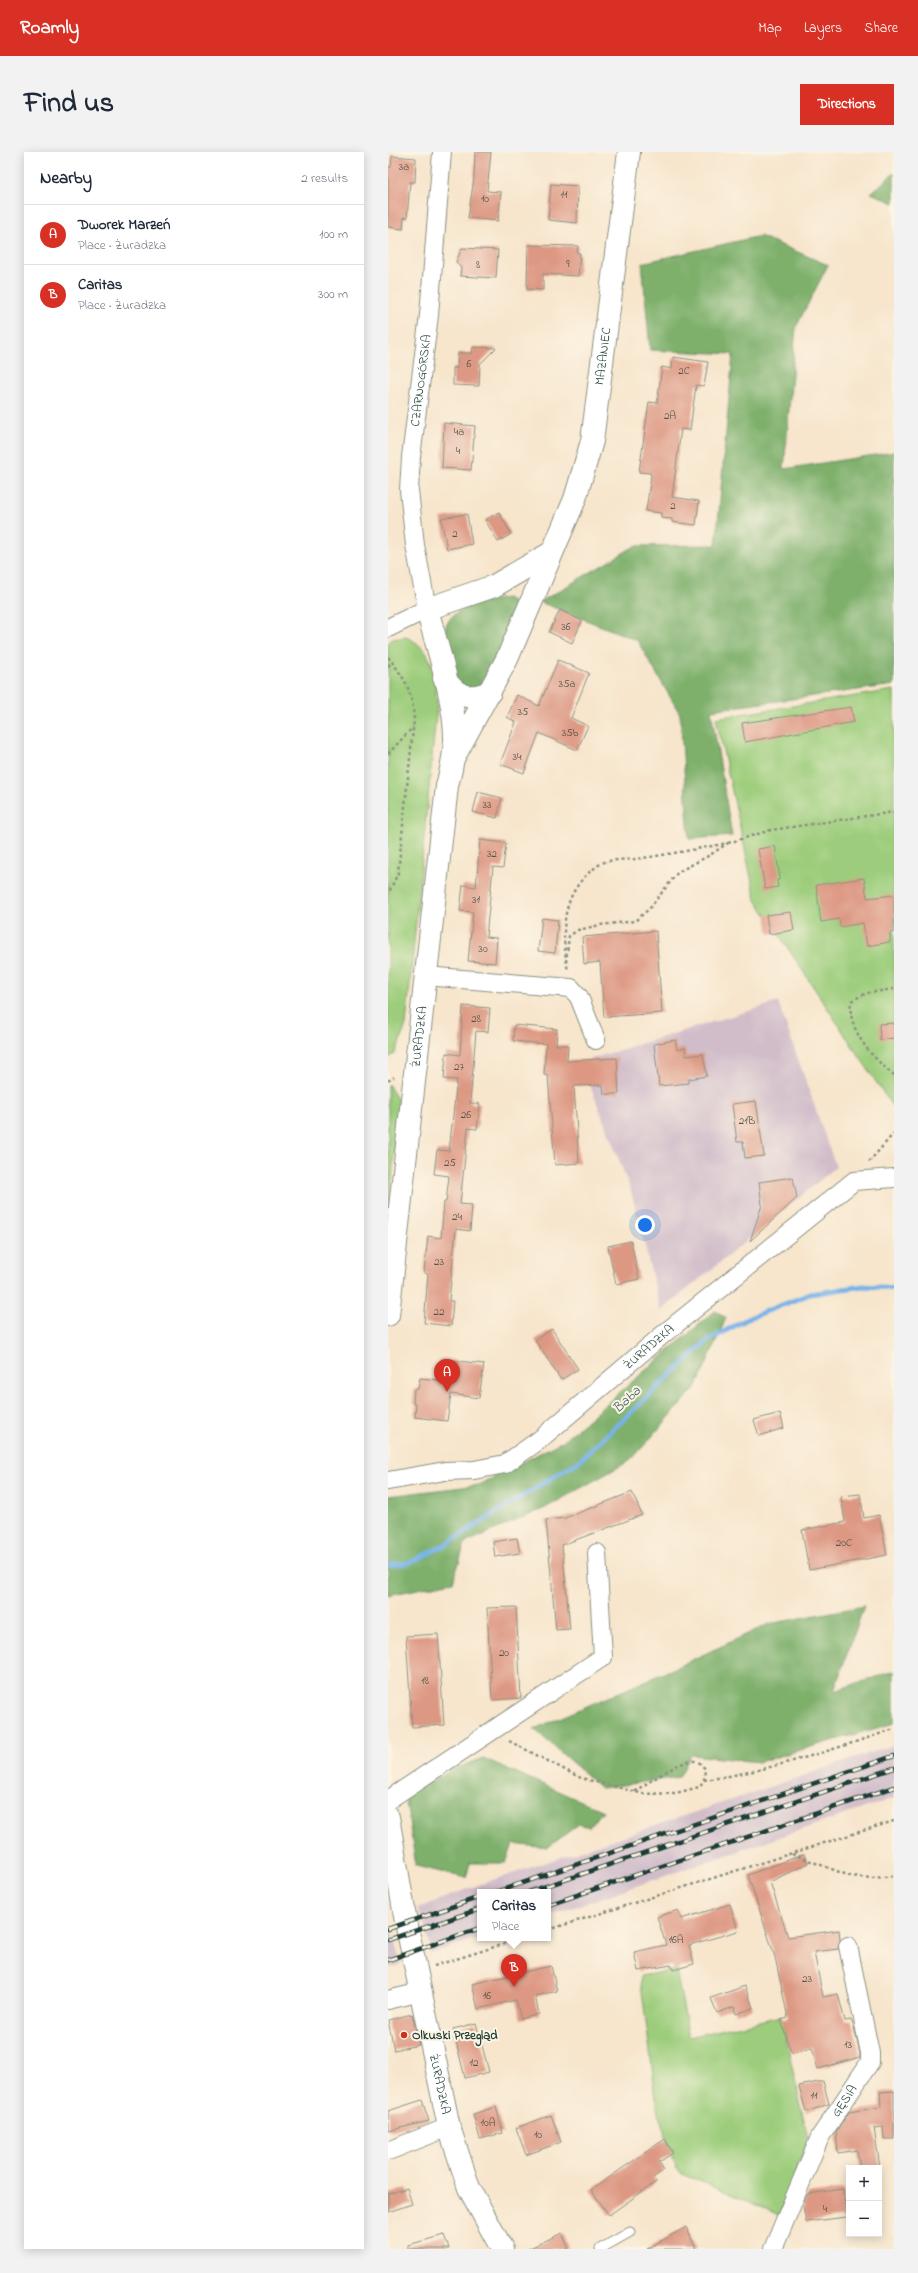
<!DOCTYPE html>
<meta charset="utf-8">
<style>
:root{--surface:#fff;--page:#f2f2f3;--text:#1f2937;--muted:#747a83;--line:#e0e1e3;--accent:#d93025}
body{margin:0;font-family:"Indie Flower",sans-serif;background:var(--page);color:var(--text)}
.controls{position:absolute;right:12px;bottom:12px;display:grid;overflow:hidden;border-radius:0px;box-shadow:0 2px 10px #0003}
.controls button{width:36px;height:36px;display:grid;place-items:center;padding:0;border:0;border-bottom:1px solid var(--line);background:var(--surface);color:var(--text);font:20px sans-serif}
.you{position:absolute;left:257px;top:1073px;width:14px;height:14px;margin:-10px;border:3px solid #fff;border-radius:50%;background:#1a73e8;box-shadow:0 0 0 6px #1a73e833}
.badge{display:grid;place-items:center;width:26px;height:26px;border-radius:50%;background:var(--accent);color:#fff;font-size:13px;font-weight:700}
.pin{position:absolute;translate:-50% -33px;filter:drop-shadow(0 1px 2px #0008)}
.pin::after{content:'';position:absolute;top:21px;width:14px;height:12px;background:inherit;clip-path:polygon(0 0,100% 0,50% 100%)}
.popup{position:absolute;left:89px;top:1737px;width:74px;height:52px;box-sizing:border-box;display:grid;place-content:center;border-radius:0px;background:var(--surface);filter:drop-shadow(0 1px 3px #0005);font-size:13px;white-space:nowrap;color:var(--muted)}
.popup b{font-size:15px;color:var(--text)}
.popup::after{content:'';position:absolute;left:50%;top:100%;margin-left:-8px;border:8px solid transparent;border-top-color:var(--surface)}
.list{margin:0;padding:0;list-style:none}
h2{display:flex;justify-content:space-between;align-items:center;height:52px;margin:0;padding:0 16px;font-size:17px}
h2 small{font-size:13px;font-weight:400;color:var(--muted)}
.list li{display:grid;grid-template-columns:26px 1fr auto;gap:12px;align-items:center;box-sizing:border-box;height:60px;padding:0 16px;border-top:1px solid var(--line)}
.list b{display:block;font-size:15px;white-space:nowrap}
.list p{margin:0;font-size:13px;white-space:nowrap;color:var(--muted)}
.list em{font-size:13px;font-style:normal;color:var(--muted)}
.map{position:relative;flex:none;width:506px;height:2097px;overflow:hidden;border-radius:0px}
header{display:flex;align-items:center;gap:24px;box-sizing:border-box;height:56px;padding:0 20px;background:var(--accent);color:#fff}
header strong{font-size:19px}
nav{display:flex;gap:22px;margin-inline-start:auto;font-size:14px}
.intro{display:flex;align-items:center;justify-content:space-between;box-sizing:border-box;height:96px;padding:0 24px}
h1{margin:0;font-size:28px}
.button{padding:10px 18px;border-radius:0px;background:var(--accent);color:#fff;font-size:14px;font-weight:700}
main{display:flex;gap:24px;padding:0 24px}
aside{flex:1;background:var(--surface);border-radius:0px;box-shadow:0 2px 10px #0003}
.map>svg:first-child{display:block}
</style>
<header>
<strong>Roamly</strong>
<nav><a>Map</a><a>Layers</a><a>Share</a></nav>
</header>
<div class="intro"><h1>Find us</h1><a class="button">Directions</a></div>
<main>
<aside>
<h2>Nearby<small>2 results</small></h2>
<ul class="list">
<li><span class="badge">A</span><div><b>Dworek Marzeń</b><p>Place · Żuradzka</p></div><em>100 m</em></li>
<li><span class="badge">B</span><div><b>Caritas</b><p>Place · Żuradzka</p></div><em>300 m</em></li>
</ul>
</aside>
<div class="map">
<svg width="506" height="2097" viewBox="0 0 506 2097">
<rect width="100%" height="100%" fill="#fcf5e5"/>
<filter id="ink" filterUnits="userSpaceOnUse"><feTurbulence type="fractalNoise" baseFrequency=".025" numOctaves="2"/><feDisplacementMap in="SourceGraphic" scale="8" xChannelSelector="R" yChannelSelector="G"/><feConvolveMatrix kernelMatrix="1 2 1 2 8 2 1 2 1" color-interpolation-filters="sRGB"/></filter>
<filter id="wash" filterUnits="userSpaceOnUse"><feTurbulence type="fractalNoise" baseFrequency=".012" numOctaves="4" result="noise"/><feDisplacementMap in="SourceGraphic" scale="16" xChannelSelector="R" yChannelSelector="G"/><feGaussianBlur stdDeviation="0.9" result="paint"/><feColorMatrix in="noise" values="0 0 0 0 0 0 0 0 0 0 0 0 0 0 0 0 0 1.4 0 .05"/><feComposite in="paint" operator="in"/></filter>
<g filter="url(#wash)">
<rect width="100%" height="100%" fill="#f7e5cc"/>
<path fill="#d1bdca" d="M390 850 448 1015 273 1159 243 1039 193 910Z
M506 1593V1646L160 1764V1740H92V1785L41 1802 43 1797 35 1769 29 1757 76 1738Z
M0 1767H2L1 1771 13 1812 0 1816Z"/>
<path fill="#9dcd7c" stroke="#5e8558" d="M18 485C47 497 47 525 49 553L18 873 7 902 0 906V491L4 487Z
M506 538V957L368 748 328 566Z
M0 932 10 949 0 1080Z
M288 1818 301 1885 393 1864 421 1991 409 2013 408 2020 392 2063 290 2020 270 1961 252 1824Z"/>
<path fill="#7eb06c" stroke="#4e7650" d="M506 21V51L483 41Z
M372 84 440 113 408 175 396 317 506 300V533L323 558 344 684 301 687 292 562 249 488 152 450 247 394 328 393 345 202 262 198 254 111Z
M119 446 128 452 131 462 104 523 87 537 76 538 55 506C56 496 55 481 59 472 68 452 100 449 119 446Z
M327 1159 338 1166 309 1234 243 1308 157 1356 77 1391 65 1430 0 1443V1344L91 1333 175 1289Z
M476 1454 446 1539 506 1519V1571L371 1610 303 1603 291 1625 213 1636 146 1577 278 1520 381 1472Z
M95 1606 215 1659 201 1675 191 1672 159 1696 125 1692 118 1711H82L78 1726 28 1714 17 1643 66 1617Z"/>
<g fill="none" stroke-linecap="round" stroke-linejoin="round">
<path stroke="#78b3e9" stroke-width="5" d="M0 1413 21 1411 55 1394 191 1309 319 1189 361 1166 422 1142 475 1134 506 1136"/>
</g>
<g id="blocks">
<path fill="#dd9883" d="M87 0H103L99 39 113 40 110 69 80 66 86 26Z
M4 4 28 6 27 30H22L19 66 16 65 15 77 0 75V15H3Z
M163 32 190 34 189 71 160 68Z
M140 93 190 94 189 101H192L190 124 155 122V138L139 137Z
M74 96 110 98 108 126 72 124 73 116 68 110Z
M85 195 108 196 92 212 91 234 65 233V216H69L70 201H84Z
M285 205 320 210 316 234 308 233 302 278 293 277 284 345 311 349 308 373 284 370V367L273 366V361L258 359 263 324 262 321 251 320 261 250 269 251 274 215 284 217Z
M56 271 87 274 83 318 54 316Z
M111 360 123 382 110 390 97 368Z
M79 362 84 392 59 397 53 366Z
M172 458 194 469 184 491 161 480Z
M170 508 201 521 183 566 200 574 189 598 151 581 136 621 112 612 128 570 119 565 129 543 151 554Z
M463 555 466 570 357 590 354 571Z
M90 640 114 646 109 666 85 660Z
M92 688 118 691 115 716 105 715 98 785 109 786 107 811 80 809 85 760 72 759 75 733 88 735Z
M387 694 392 727 389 728 390 735 377 737 370 697Z
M476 726 479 746 506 743V780L502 781V790L479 794 475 771 452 775 451 767 433 770 428 733Z
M403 760 406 778 381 782 378 763Z
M154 766 170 768 167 801 150 799Z
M268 779 274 861 216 865 212 810 196 812 194 785Z
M75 854 102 856 100 880 88 879 82 951 92 952 89 977 80 976 72 1052 84 1053 82 1079 68 1077 61 1149H65L63 1174 36 1171 40 1122 36 1121 40 1084 53 1086 56 1050H58L61 1024 46 1022 49 998 61 999 69 928 56 927 58 901 72 903Z
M506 871V886L492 888 491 872Z
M126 873 169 877 168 893H180L179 909 229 906 231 942H216L215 933 186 934 191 1011 167 1013 160 924 156 923 158 892 125 889Z
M287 888 289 898 297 896 298 904 315 902 319 924 301 927V931L271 934 266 892Z
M368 949 376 1004 357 1006 355 990H349L344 952Z
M405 1025 409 1046 362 1089 374 1053 371 1030Z
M243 1089 251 1127 228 1132 220 1094Z
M164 1177 190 1217 173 1228 147 1188Z
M53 1207 96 1212 91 1246 63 1242 59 1269 27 1265 28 1252H25L26 1237H30L32 1226 50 1228Z
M392 1261 396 1276 371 1284 366 1268Z
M244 1340 254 1363 174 1393 182 1477 168 1478 158 1368 177 1366Z
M472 1342 476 1366 491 1363 499 1403 421 1418 414 1378 457 1370 453 1344Z
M129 1386 132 1401 107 1405 105 1390Z
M128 1455 133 1546 104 1548 99 1456Z
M50 1482 56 1573 24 1575 18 1484Z
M416 1702 420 1711 382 1730 400 1785 451 1778 452 1788 450 1797 426 1800 435 1845 450 1842 457 1869 463 1868 466 1875 472 1902V1905L430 1917 424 1896 405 1901 402 1898 393 1868 400 1866 387 1805 360 1723Z
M342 1752 350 1779 301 1793 306 1812 285 1818 283 1813 250 1819 246 1800 278 1793 269 1765 290 1758 293 1767Z
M163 1814 169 1839 147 1844 151 1862 133 1867 128 1848 90 1857 84 1832Z
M357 1834 365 1856 348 1862 346 1855 329 1861 323 1846Z
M24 1862 31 1893 6 1898 0 1868Z
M88 1871 101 1920 77 1926 65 1877Z
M435 1929 441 1952 418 1960 411 1934Z
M506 1939V1987H496L495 1975 486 1976 492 2016H472L469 1998 450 2001 448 1980 461 1960 493 1955 492 1940Z
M34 1948 41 1969 0 1979V1959Z
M108 1955 115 1981 92 1987 85 1962Z
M163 1963 173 1990 138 2003 128 1976Z
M277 1987 285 2001 271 2010 276 2018 265 2026 268 2030 221 2063 203 2038Z
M19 2036 24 2052 0 2060V2042Z
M455 2037 459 2065 418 2070 415 2052 420 2042Z
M298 2075 308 2097H259Z
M174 2081 181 2097H140Z
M56 2083 61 2097H20V2093Z"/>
</g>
</g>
<g filter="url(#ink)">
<use href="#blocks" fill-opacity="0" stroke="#8b9180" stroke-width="1"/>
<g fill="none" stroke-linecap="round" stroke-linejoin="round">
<defs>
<path id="lane" d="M212 2097 242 2080"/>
<g id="street">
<path id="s1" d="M0 476 39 457 27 393 21 338 23 305 41 163 54 0"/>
<path d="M37 824 183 836 191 845 208 888"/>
<path id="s2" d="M0 1329 57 1319 86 1318 117 1312 150 1289 278 1180 466 1029 506 1026"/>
<path d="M0 1648 215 1505 209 1401"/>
<path d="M0 1848 33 1840"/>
<path d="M0 1999 61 1975"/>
<path id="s3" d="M385 2097 432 1985 482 1910V1901L460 1794"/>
</g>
<g id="secondary">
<path d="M56 526C70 546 81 548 102 540"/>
<path id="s4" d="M67 603 119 507 187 347 204 289 241 0"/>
<path id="s5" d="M0 1163 59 634C63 619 66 604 67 589 68 551 49 495 39 457L106 434 163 401"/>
<path id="s6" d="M0 1665 18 1770 61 1975 81 2036 114 2097"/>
</g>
</defs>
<use href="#lane" stroke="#8b9180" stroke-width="11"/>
<use href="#street" stroke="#8b9180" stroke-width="20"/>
<use href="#secondary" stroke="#8b9180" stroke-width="24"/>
<path stroke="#8b9180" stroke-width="2.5" stroke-dasharray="3 3" stroke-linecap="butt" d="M0 505C17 526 25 540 26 568L10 721 0 742
M0 514 4 510
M0 602 25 575
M340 691 383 678 506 660
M178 810 181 784 190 778 212 773 247 769 261 757 290 720 322 703 340 691C309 697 278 703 247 707 238 708 222 707 214 711 173 736 172 777 180 819
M506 837 479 841 463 849C459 878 484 906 506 923
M0 929 6 925
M481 1010 506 981
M121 1589 193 1626 256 1642 288 1641 311 1635 316 1628 317 1617C314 1613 312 1610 307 1609 293 1607 259 1632 245 1640
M316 1628C381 1619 444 1598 506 1577
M404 1702 462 1724 484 1726 506 1724
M160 1778 506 1669
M46 1814 135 1786"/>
<use href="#lane" stroke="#fff" stroke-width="9"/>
<use href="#street" stroke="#fff" stroke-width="18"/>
<use href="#secondary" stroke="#fff" stroke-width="22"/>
<defs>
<path id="rail" d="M108 1740 506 1604
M141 1740 506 1616
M160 1753 506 1635
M0 1777 92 1745
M0 1788 92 1757
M0 1808 92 1776"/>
</defs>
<use href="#rail" stroke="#1f3d34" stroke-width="4.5"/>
<use href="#rail" stroke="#fcf5e5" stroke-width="3" stroke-dasharray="9" stroke-linecap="butt"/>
</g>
</g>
<circle fill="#c8321e" stroke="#fcf5e5" stroke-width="1.5" cx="16" cy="1883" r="4"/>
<g text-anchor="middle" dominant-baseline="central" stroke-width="4" stroke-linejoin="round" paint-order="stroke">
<g font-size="11" fill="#4e5448">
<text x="16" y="15">3a</text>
<text x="176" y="43">11</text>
<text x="97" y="47">10</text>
<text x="180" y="112">9</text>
<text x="90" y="113">8</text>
<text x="81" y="212">6</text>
<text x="296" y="219">2C</text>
<text x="282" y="264">2A</text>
<text x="71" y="280">4a</text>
<text x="70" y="299">4</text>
<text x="285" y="354">2</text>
<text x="67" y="382">2</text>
<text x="178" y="475">36</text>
<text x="179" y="532">35a</text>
<text x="135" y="560">35</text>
<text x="182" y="581">35b</text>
<text x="129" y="605">34</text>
<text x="99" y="653">33</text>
<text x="104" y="702">32</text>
<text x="88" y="748">31</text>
<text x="95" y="797">30</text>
<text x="88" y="867">28</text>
<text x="71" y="915">27</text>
<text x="78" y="963">26</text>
<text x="359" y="969">21B</text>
<text x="62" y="1011">25</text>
<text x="69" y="1065">24</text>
<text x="51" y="1110">23</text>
<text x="51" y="1160">22</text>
<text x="456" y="1391">20C</text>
<text x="116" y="1501">20</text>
<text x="37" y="1529">18</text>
<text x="288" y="1788">16A</text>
<text x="419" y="1827">23</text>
<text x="99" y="1844">16</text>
<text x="460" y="1893">13</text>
<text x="86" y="1911">12</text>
<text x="426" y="1944">11</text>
<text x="100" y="1971">10A</text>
<text x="150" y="1983">10</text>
<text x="437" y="2057">4</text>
</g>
<g font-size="13" fill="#1f3d34" stroke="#fcf5e5">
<text stroke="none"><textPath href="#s4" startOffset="429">MAZANIEC</textPath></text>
<text stroke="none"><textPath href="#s1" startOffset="274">CZARNOGÓRSKA</textPath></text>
<text stroke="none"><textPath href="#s5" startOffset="280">ŻURADZKA</textPath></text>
<text stroke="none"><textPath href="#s2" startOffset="304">ŻURADZKA</textPath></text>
<text stroke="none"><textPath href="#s6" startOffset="272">ŻURADZKA</textPath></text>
<text stroke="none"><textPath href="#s3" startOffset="165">GĘSIA</textPath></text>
</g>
<g font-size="13" font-weight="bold" fill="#1f3d34" stroke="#fcf5e5" text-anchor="start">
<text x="24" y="1883">Olkuski Przegląd</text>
</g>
<g font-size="14" font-style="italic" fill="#355a61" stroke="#fcf5e5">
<text transform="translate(239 1248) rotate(-43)">Baba</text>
</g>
</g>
</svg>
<div class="controls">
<button>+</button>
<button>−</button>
</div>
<div class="you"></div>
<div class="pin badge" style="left:59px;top:1240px">A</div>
<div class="pin badge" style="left:126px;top:1835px">B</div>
<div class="popup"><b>Caritas</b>Place</div>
</div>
</main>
